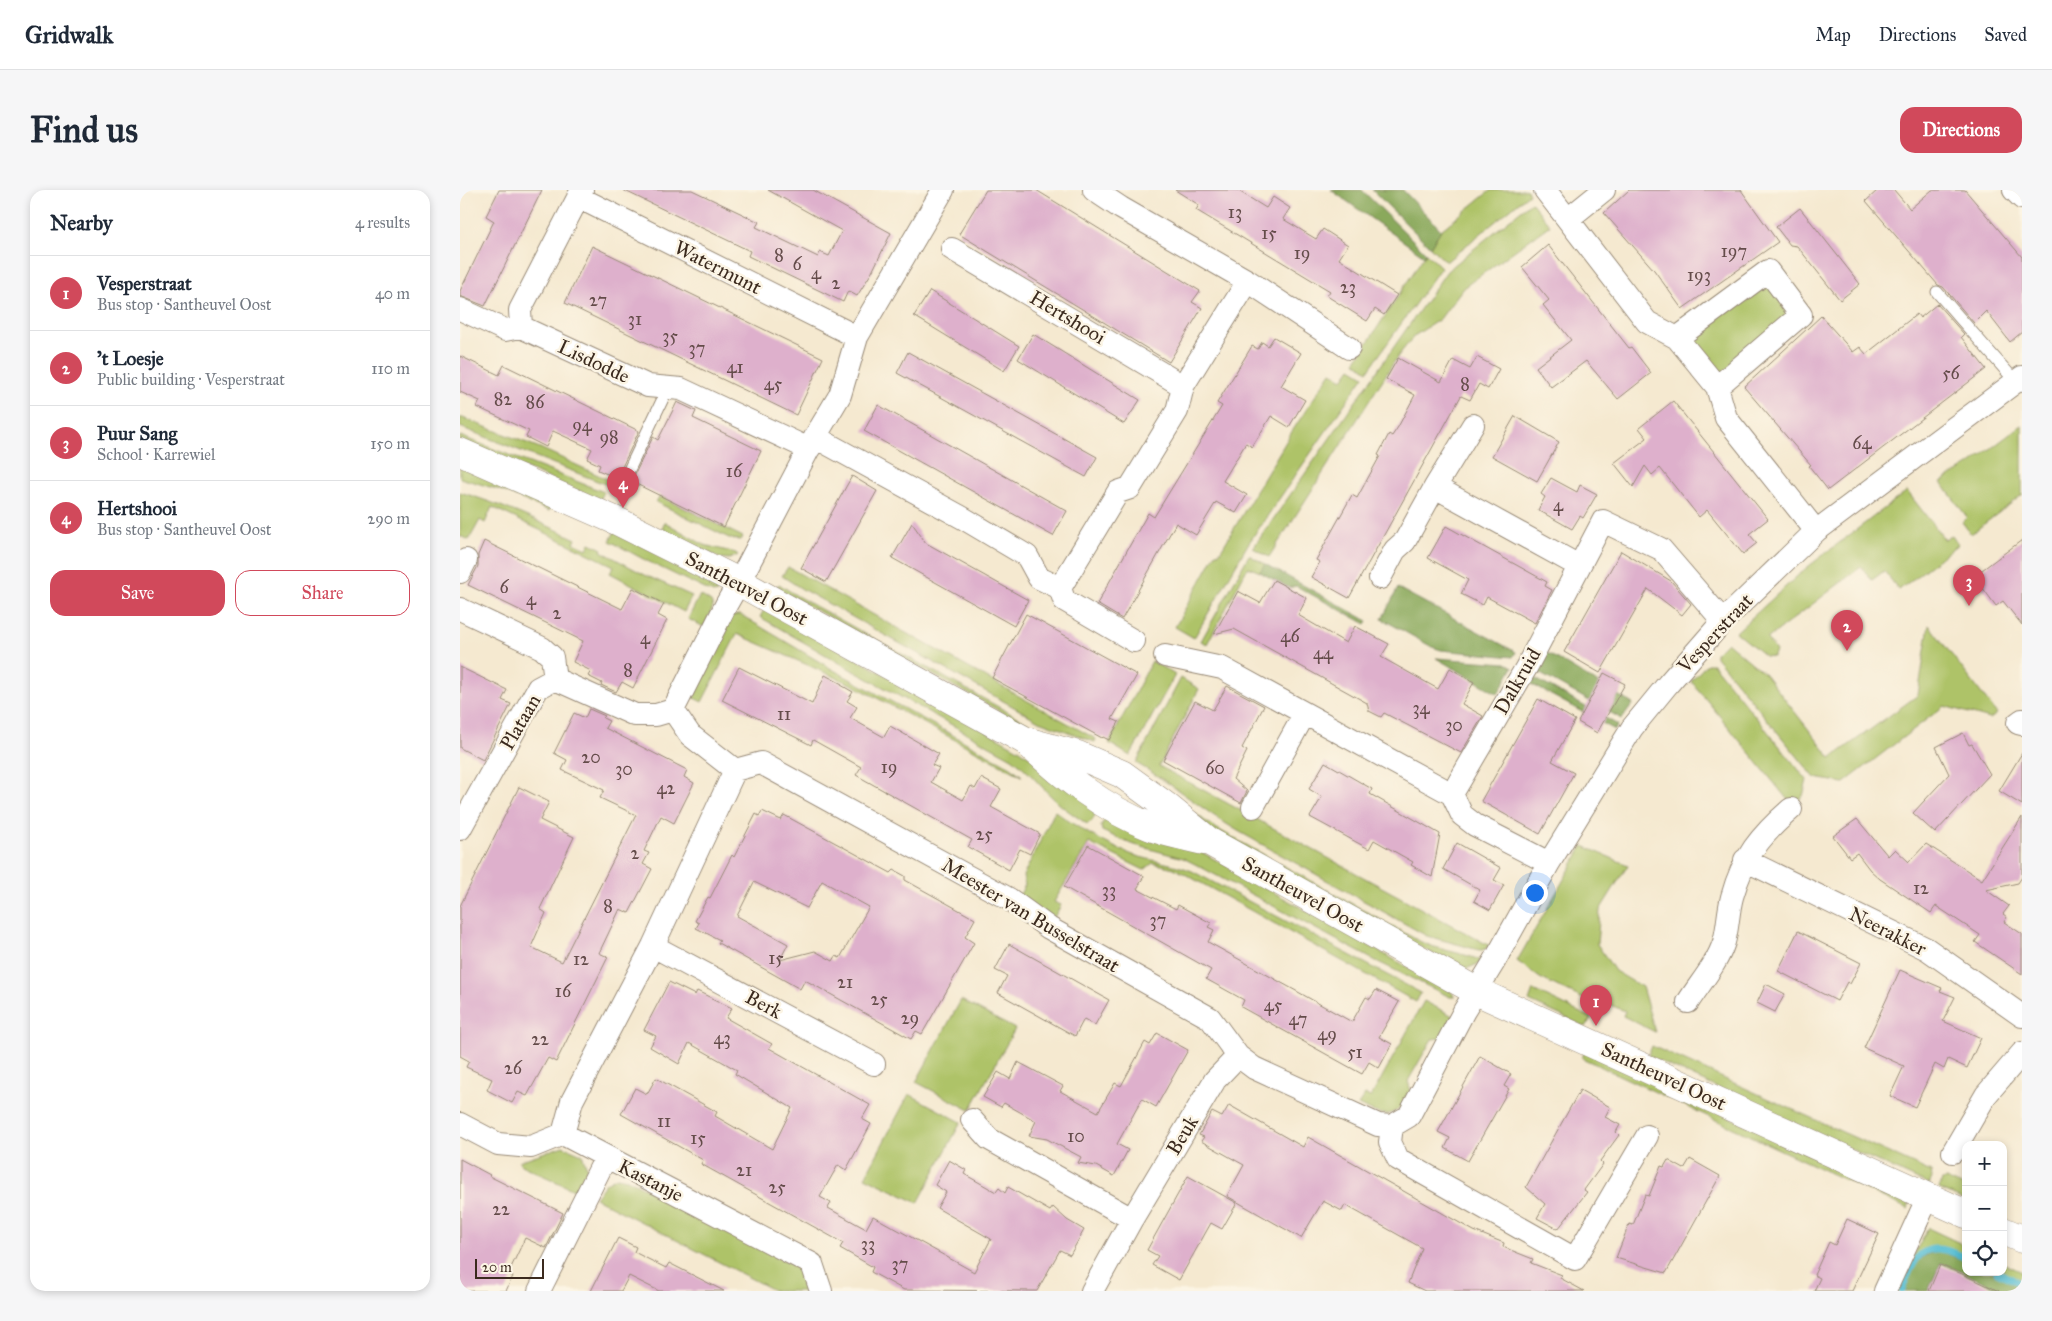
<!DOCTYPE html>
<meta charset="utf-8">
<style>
:root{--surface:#fff;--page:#f6f6f7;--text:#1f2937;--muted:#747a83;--line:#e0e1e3;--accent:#d1495b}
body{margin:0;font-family:"IM FELL Great Primer",serif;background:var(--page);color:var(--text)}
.controls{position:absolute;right:15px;bottom:15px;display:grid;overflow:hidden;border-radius:10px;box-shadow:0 2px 8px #0003}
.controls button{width:45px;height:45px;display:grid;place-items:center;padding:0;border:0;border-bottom:1px solid var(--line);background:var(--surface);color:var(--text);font:25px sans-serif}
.scale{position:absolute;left:15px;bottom:12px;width:69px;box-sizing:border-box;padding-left:5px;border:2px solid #3b2a1e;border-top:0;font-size:14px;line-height:18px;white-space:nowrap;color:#3b2a1e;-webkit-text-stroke:4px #fcf5e5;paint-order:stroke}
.you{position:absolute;left:1074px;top:702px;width:18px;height:18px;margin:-12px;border:4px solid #fff;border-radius:50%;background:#1a73e8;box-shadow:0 0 0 8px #1a73e833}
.badge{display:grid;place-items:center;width:32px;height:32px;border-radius:50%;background:var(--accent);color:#fff;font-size:16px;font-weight:700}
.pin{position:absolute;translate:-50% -41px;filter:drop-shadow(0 1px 2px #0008)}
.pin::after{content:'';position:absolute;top:26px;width:18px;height:15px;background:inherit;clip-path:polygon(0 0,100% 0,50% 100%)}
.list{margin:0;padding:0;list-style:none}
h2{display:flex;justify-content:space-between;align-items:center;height:65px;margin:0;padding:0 20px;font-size:21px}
h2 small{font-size:16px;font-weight:400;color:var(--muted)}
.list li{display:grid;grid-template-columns:32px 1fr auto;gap:15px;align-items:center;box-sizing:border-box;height:75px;padding:0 20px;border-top:1px solid var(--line)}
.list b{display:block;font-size:19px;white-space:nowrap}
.list p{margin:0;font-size:16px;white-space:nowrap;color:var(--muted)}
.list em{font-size:16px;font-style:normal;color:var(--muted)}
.actions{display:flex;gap:10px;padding:15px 20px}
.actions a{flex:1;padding:11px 0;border:1px solid var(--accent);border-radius:15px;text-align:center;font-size:18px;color:var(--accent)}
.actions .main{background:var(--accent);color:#fff}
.icon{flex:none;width:28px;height:28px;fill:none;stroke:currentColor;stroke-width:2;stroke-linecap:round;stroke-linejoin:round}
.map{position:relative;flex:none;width:1562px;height:1101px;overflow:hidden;border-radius:15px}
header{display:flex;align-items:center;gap:30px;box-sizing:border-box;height:70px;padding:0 25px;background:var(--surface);border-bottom:1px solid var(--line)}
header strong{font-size:24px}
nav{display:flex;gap:28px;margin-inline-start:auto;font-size:18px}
.intro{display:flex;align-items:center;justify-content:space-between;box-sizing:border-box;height:120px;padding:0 30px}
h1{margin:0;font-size:35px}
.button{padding:12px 22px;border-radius:15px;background:var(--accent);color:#fff;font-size:18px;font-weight:700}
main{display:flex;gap:30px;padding:0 30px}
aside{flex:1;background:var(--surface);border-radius:15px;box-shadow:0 2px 8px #0003}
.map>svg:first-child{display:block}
</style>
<header>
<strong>Gridwalk</strong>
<nav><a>Map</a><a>Directions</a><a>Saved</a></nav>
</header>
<div class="intro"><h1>Find us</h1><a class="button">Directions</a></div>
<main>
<aside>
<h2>Nearby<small>4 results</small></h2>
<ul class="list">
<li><span class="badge">1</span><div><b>Vesperstraat</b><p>Bus stop · Santheuvel Oost</p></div><em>40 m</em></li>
<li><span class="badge">2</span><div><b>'t Loesje</b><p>Public building · Vesperstraat</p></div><em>110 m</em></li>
<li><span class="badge">3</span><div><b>Puur Sang</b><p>School · Karrewiel</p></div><em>150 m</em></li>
<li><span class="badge">4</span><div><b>Hertshooi</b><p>Bus stop · Santheuvel Oost</p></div><em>290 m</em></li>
</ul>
<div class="actions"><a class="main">Save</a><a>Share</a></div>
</aside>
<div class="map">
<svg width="1562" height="1101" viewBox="0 0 1562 1101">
<rect width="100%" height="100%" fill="#fcf5e5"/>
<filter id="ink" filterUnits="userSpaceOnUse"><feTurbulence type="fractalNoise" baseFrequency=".02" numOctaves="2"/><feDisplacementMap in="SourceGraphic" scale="10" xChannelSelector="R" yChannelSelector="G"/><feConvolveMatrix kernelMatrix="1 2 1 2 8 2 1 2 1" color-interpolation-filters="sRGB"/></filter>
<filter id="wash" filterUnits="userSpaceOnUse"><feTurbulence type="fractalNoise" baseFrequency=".0096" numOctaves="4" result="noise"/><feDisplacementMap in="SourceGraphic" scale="20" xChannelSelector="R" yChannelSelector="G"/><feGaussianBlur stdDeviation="1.12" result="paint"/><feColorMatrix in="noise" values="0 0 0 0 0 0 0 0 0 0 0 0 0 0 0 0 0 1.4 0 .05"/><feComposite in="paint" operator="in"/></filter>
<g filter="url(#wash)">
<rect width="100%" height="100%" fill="#f5e9d0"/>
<path fill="#aec368" stroke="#747643" d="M1031 0H1067L1069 4 986 72 970 57 981 40Z
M1071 12 1090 35 1003 98 980 129 954 146 938 166 809 367 793 358 987 81Z
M966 63 981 77 908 181 895 172Z
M1307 91 1332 125 1261 184 1230 146Z
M891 178 904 186 788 354 734 448 715 437 756 363 760 362 831 243 871 182 883 189Z
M0 227 80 258 151 291 150 296 0 237Z
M1562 235V305L1511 344 1502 332 1507 327 1481 292 1509 275Z
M0 246 144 302 140 310 0 251Z
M0 275 93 313 89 321 40 300 0 288Z
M1447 301 1485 350 1492 345 1498 354 1439 400 1424 381 1412 390 1401 377 1307 449 1316 461 1313 467 1305 466 1276 442 1345 379Z
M0 302C40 314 78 331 116 349L114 353 127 359 130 353 142 359 141 361 185 385 232 406 224 422 150 383 154 376 32 317 25 333 20 330 9 350 0 346Z
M200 306 283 347 281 350 271 349 196 312Z
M205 332 244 355 276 363 278 365 269 369 259 368 202 339Z
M155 341 252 391 257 402 253 403 185 370 150 351Z
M789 365 805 374 800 382 788 377 747 454 741 451Z
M328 377 636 549 635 552 579 531 342 399 322 386Z
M319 394 337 406 584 542 590 549 316 398Z
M240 405 251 412 253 417 244 437 228 429Z
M305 418 560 560 639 617 632 631 627 634C616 626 604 619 595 610 580 596 568 580 552 568L390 479 300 427Z
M277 425H281L370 478 551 577 562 586 393 495 277 444 242 512 230 506 271 427Z
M1469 435 1537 524 1530 529 1484 516 1384 593 1355 588 1256 467V463L1267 452 1305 484 1371 568 1458 505Z
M692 471 715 485 670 566 649 553Z
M1247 474H1253L1347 590 1343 606 1332 615 1231 491Z
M721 488 739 499 699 576 1030 756 1023 760H1019L967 746 778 641C742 620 712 593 676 573Z
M595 621C615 637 649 656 673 665 692 671 713 673 732 681L961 803 956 812 714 678 693 673 684 680 629 653 594 712 601 715 592 731 559 706 565 695 563 686Z
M649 623 745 664 992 802 994 807H990L912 769 735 674 723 668 671 654 642 641 641 636Z
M736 624 752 636 959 751C978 760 1000 762 1020 770V773L1006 779 999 778 752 643Z
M1123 656 1168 675 1140 720 1137 754 1155 781 1182 797 1195 842 1163 826 1165 821 1143 812 1140 817 1080 788 1057 771Z
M1073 800 1131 828 1126 837 1069 811Z
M501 810 555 839 510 920 456 892Z
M964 811 993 826 982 848 972 849 948 891 951 902C935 930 926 928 898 915L905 905 911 907Z
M1192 856 1471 982 1472 988 1469 995 1188 866Z
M1125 861 1450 1010 1448 1019 1122 868Z
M449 904 501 932 458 1013 405 987Z
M103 956 122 964 127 978 118 1002 61 975 59 971Z
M157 987 167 989 339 1078 347 1088 353 1101H315L135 1008 146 993Z
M1486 989 1506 998V1011L1479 999 1482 990Z
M1468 1038 1506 1056V1071L1495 1066 1454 1076 1444 1101 1435 1100Z
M1543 1073 1562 1082V1097L1532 1082H1543Z"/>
<path fill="#8aa95c" stroke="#626a3d" d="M871 0H902L966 63 964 66Z
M912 0H943L981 40 970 57Z
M805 374 908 431 906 434 836 396 829 398 800 382Z
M938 398 1056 462 1053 467 981 460 972 457 922 429Z
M1087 463 1173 514 1162 529 1077 482Z
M976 468 1046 473 1053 477 1038 504Z
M1074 488 1158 535 1155 540 1071 494Z
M1479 1061 1506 1071V1082H1532L1562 1097V1101H1544L1481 1073 1468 1101H1444C1453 1079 1454 1066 1479 1061Z"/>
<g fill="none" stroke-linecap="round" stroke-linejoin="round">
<path stroke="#55bdd3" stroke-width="7" d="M1537 1082 1562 1094
M1442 1099C1457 1062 1464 1048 1506 1068"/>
</g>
<g id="blocks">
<path fill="#deb0cc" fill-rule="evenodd" d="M39 0H82L25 116 0 106V101L34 31 26 26Z
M163 0H232L299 32 296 37 358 67 360 62 369 66 382 41 308 0H353L431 43 412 82 397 106 388 101 383 112 288 66 290 61Z
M526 0H576L740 101 732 112 742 118 709 172 499 44Z
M715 0H777L806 18 813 7 830 18 823 29 856 49 863 39 888 55 879 69 937 105 924 125 915 119 907 131 867 106 870 101 736 20 739 15Z
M1169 0H1281L1318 52 1222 119 1194 80 1144 23Z
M1418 0H1434L1450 19 1472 0H1505L1562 67V142L1550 152 1526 121 1514 133 1483 97 1478 95 1406 11Z
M1340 18 1400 94 1380 110 1337 56 1330 55 1316 37Z
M1088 55 1169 158 1171 157 1191 183 1158 209 1126 171 1091 197 1076 177 1111 150 1083 115 1089 110 1062 77Z
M132 56 363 168 336 225 105 113Z
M470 101 559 156 544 181 454 126Z
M1477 114 1504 144 1501 147 1526 179 1368 300 1349 276 1351 275 1284 197 1361 126 1393 162 1400 157 1406 164 1457 124 1460 128Z
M573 144 680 210 664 234 558 169Z
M814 147 841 163 821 196 845 210 829 237 811 226 792 257 786 253 763 291 787 305 776 323 756 312 736 345 716 333 662 429 637 414 688 323 694 327 762 216 757 213 792 156 798 159 802 152 808 156Z
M448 162 637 267 626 287 437 183Z
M0 166 39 185 44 175 179 241 161 279 162 286 165 289 163 291 138 280 140 275 127 269 132 259 93 241 86 257 66 247 69 241 17 217 20 211 0 202Z
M1017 167 1039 179 1028 199 1019 194 1010 210 1001 206 889 408 851 387 860 372 856 370 892 305 897 308 920 266 918 265 929 244 932 246 938 237 955 205 926 189 938 168 981 192 993 170 1010 179Z
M1213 211 1308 329 1289 344 1297 353 1283 364 1247 320 1239 327 1200 278 1192 285 1185 276 1173 297 1154 273 1187 248 1179 238Z
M217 212 236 221 233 228 301 261 264 337 166 289 172 288 174 286 193 247 198 250Z
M418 215 607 321 593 346 404 241Z
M1055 226 1099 252 1077 291 1032 266Z
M392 286 417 301 366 392 341 378Z
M1091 288 1117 302 1120 295 1137 304 1123 328 1120 326 1112 339 1078 320 1085 307 1081 304Z
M452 333 466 353 568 410 554 436 432 368Z
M986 336 1087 392 1085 396 1092 400 1075 433 1027 407 1023 415 1001 404 1008 390 968 368Z
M1562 350V435L1543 411 1536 416 1514 386Z
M24 351 162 419 173 398 204 414 198 425 207 430 173 498 162 492 156 502 141 495 142 493 128 486 131 481 113 472 123 451 8 395 18 376V365Z
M1161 361 1211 391 1231 414 1222 425 1188 399 1140 483 1104 462Z
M814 390 847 408 838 425 886 453 895 436 929 454 921 467 978 499 990 478 1014 492 1002 514 1023 526 1001 563 924 523 921 527 909 521 907 513 774 439 754 444 778 401 800 413Z
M566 424 677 485 652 529 659 532 649 550 643 547 642 548 532 488Z
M0 477 47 500 42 510 51 514 23 570 0 558Z
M279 477 352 514 365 485 382 494 381 495 393 502 387 511 397 517 390 528 424 547 430 536 479 564 472 575 479 578 471 592 503 610 511 596 515 599 521 588 541 599 531 617 580 644 570 664 560 659 549 680 508 657 512 650 396 585 401 577 353 550 351 555 262 510Z
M1144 483 1165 494 1137 543 1118 532Z
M767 496 804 516 782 558 787 561 773 589 787 601 781 613 703 570 735 511 753 520Z
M1078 509 1115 530 1092 571 1114 583 1080 644 1021 611Z
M129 519 145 526 143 528 149 531 145 538 227 580 224 587 234 593 214 633 201 626 184 661 189 663 183 674 192 679 169 723 160 719 139 763 148 767 96 872 88 868 67 906 58 902 52 913 27 900 32 889 6 877 9 871 0 866V716L59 597 89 612 80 630 114 647 80 719 86 723 71 757 102 772 176 625 140 608 144 600 102 580 107 570 94 563 114 523 125 528Z
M1503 543 1509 555 1512 554 1530 584 1475 643 1453 623 1489 584 1476 557Z
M1562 563V615L1539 601Z
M865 572 912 599 910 604 980 644 972 687 951 675 953 672 914 650 909 659 850 627 862 607 849 599Z
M302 621 321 630 324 625 431 683 434 680 445 686V690L515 729 505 747 514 753 462 844 456 841 451 849 345 790 340 799 258 753 260 750 236 738 239 733 235 731 248 707 250 708 272 665 274 667 296 624 299 626ZM362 691 409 717 380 768 376 766 373 771 355 761 320 770 328 754 277 726 294 692 347 718Z
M1562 627V687L1558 693 1526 700 1549 716 1543 724 1547 727 1544 732 1562 744V784L1515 752 1520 745 1476 716 1471 723 1420 689 1410 680 1397 663 1390 668 1373 646 1397 629 1428 666 1435 659 1449 672 1466 654 1522 690Z
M997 653 1041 678 1034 690 1044 695 1030 720 1014 711 1020 700 983 679Z
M628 655 684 686 677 699 716 719 718 715 751 733 748 737 754 740 748 752 892 832 906 807 910 809 916 800 939 812 919 847 932 854 919 878 909 872 902 884 781 817 784 810 746 789 751 780 604 697Z
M1338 741 1401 773 1390 794 1387 792 1377 811 1318 781Z
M549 754 649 810 635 835 624 829 615 846 538 803 547 786 535 780Z
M1440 780 1482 798 1480 801 1495 807 1483 831 1521 848 1507 878 1488 869 1484 879 1475 874 1455 917 1430 906 1444 876 1404 858Z
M209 792 235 805 237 801 272 818 266 828 312 854 309 858 410 915 402 929 411 934 386 980 378 975 360 1007 371 1013 368 1018 406 1039 413 1026 514 1082 531 1049 477 1018 486 1002 475 995 489 970 506 980 504 984 536 1002 539 998 545 1003 548 997 590 1021 593 1017 607 1030 624 1040 610 1065 600 1060 577 1101 444 1100 411 1082 413 1077 380 1058 383 1053 241 974 243 970 161 924 175 898 187 904 196 888 257 922 255 926 312 959 332 918 275 884 277 880 229 853 219 874 190 857 196 846 184 840Z
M1306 794 1325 804 1315 822 1297 813Z
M697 843 728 860 696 917 682 909 657 954 668 960 654 986 636 976 618 973 621 967 587 949 569 946 576 931 544 913 541 917 523 907 538 882 550 889 558 872 603 896 600 901 638 922 655 893 661 896 685 852 690 855Z
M1020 866 1051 884 1044 896 1049 899 1008 971 985 958 990 948 978 942Z
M1120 900 1150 917 1145 927 1160 935 1156 942 1159 945 1140 971 1143 974 1124 1000 1127 1002 1098 1039 1077 1028 1085 1014 1066 997Z
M769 915 843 957 848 947 1014 1041 1044 1053 1043 1057 1073 1069 1071 1073 1102 1085 1100 1088 1124 1101H965L948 1093 962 1058 885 1015 882 1021 863 1011 841 1048 767 1006 784 975 741 951 744 947 739 945 752 922 762 927Z
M0 969 30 985 29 986 103 1023 86 1058 65 1048 48 1084 53 1086 46 1101H0Z
M1230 969 1260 986 1206 1083 1156 1068 1169 1034 1173 1035 1185 1005 1189 1006 1201 976 1204 977 1208 970 1224 979Z
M728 986 777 1013 762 1039 751 1033 719 1090 692 1075 698 1066 687 1060Z
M1387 1029 1419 1044 1392 1101H1354L1360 1088 1354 1085 1369 1052 1375 1055Z
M158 1048 176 1057 174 1062 206 1078 209 1073 264 1101H199L169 1086 161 1101H131Z
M1480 1075 1500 1083 1539 1101H1469Z"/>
</g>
</g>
<g filter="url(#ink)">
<use href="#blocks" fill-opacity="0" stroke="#988a77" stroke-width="1"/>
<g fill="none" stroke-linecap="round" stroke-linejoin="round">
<defs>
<path id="service" d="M1477 102 1556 192
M168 282 208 198"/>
<path id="minor" d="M634 0 661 18 788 91 889 158
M1085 0 1187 132 1217 148 1257 197 1266 228 1356 341
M1554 0 1562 8
M118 7 397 147
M1108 29 1144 0
M492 59 723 196
M0 119 45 140 61 137 188 196 221 199 349 259
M61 137 60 120 122 0
M1217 148 1308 81 1341 125 1257 197
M355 247 503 328 567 366 579 388 600 398 604 410 674 451
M975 297 1119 376
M0 382 6 370
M920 388 935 360 945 351 975 297 1013 235
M600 398 658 302 670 298 717 221 723 196 788 91
M0 419 82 458 92 467 95 489 78 498 0 639
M705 466 762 478 992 604 1002 625 1015 635 1089 673
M95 489 175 525H196L213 520 230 545 275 580 301 573 549 709 589 738 750 828 778 866 794 878 918 935 932 936 949 926 1004 821 1034 772 1089 673 1172 538 1208 494 1263 431 1356 341 1562 187
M213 520 266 415 279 392 355 247 380 205 397 147 483 0
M1562 530 1558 533 1562 534
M992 604 1066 478 1143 331 1201 359 1263 431
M793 617 844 525
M1285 670 1467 759 1562 826
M193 756 414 874
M1228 812C1240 793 1257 774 1264 752 1268 738 1268 722 1272 707 1283 667 1300 646 1331 619
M512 930 529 949 672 1029
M0 934 38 954 71 957 103 944 352 1074 361 1101
M932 936 930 952 938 969 1115 1069 1187 946
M103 944 112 911 193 756 275 580
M1493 962 1526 905 1562 863
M79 1101 146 967
M632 1101 672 1029 755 890 778 866
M1425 1101 1468 1007"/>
<path id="tertiary" d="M0 262 159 332 279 392 566 551 618 565 662 584 706 616 750 652 1016 801 1506 1024
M568 553C605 588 643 618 691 637 707 644 727 646 743 651
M1543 1041 1562 1049"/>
</defs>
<use href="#service" stroke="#988a77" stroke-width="13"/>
<use href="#minor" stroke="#988a77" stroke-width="24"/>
<use href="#tertiary" stroke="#988a77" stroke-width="29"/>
<use href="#service" stroke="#fff" stroke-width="11"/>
<use href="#minor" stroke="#fff" stroke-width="22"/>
<use href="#tertiary" stroke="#fff" stroke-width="28"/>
</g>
</g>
<g text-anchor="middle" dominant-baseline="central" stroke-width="5" stroke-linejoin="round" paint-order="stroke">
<g font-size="18" fill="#644c4a">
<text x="775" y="22">13</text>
<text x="809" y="43">15</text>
<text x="1274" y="61">197</text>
<text x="842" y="63">19</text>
<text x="319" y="65">8</text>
<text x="337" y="74">6</text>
<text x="356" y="83">4</text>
<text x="1239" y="85">193</text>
<text x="376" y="93">2</text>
<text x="888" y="97">23</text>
<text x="138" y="110">27</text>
<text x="175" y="129">31</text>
<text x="210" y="146">35</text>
<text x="237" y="158">37</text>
<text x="275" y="177">41</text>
<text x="1491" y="183">56</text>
<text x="313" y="194">45</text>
<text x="1005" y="194">8</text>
<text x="43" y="209">82</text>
<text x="75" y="212">86</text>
<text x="122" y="235">94</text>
<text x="149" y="247">98</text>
<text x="1402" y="253">64</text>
<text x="274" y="281">16</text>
<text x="1098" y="315">4</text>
<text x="44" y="397">6</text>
<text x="71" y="409">4</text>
<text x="97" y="423">2</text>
<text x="830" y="446">46</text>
<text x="185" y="448">4</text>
<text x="863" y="463">44</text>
<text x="168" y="480">8</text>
<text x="961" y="518">34</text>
<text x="324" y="524">11</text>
<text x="994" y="535">30</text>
<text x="131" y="567">20</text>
<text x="429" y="577">19</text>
<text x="755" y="578">60</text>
<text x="164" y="579">30</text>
<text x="206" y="598">42</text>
<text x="524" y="644">25</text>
<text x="175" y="663">2</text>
<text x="1461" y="698">12</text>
<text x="649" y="700">33</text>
<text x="148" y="716">8</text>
<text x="698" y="730">37</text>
<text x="316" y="768">15</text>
<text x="121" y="769">12</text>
<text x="385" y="792">21</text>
<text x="103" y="801">16</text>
<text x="419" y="809">25</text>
<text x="813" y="815">45</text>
<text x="450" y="828">29</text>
<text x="838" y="829">47</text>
<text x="867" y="844">49</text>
<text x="262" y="848">43</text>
<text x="80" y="849">22</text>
<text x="895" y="862">51</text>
<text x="53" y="878">26</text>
<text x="204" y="931">11</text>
<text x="616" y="946">10</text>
<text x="238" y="948">15</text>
<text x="284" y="980">21</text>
<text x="317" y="997">25</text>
<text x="41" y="1019">22</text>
<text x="408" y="1054">33</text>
<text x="440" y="1074">37</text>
</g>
<g font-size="20" fill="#3b2a1e" stroke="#fcf5e5">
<text transform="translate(258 77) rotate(27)">Watermunt</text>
<text transform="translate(608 127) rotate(31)">Hertshooi</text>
<text transform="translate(134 171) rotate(25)">Lisdodde</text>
<text transform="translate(287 398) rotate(28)">Santheuvel Oost</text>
<text transform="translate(1255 443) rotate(-47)">Vesperstraat</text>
<text transform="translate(1057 491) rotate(-60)">Dalkruid</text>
<text transform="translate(60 532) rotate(-60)">Plataan</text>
<text transform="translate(843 704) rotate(29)">Santheuvel Oost</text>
<text transform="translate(571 725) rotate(31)">Meester van Busselstraat</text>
<text transform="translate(1428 741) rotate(27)">Neerakker</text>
<text transform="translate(304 814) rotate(28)">Berk</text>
<text transform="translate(1204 886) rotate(25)">Santheuvel Oost</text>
<text transform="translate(722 945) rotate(-59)">Beuk</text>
<text transform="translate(191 990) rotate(27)">Kastanje</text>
</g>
</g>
</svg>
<div class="controls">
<button>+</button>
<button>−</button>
<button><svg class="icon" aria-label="locate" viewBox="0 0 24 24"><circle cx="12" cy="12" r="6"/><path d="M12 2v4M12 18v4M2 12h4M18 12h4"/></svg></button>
</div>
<div class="scale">20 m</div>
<div class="you"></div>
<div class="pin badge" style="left:1136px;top:836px">1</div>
<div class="pin badge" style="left:1387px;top:461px">2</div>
<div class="pin badge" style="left:1509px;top:416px">3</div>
<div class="pin badge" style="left:163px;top:318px">4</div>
</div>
</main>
